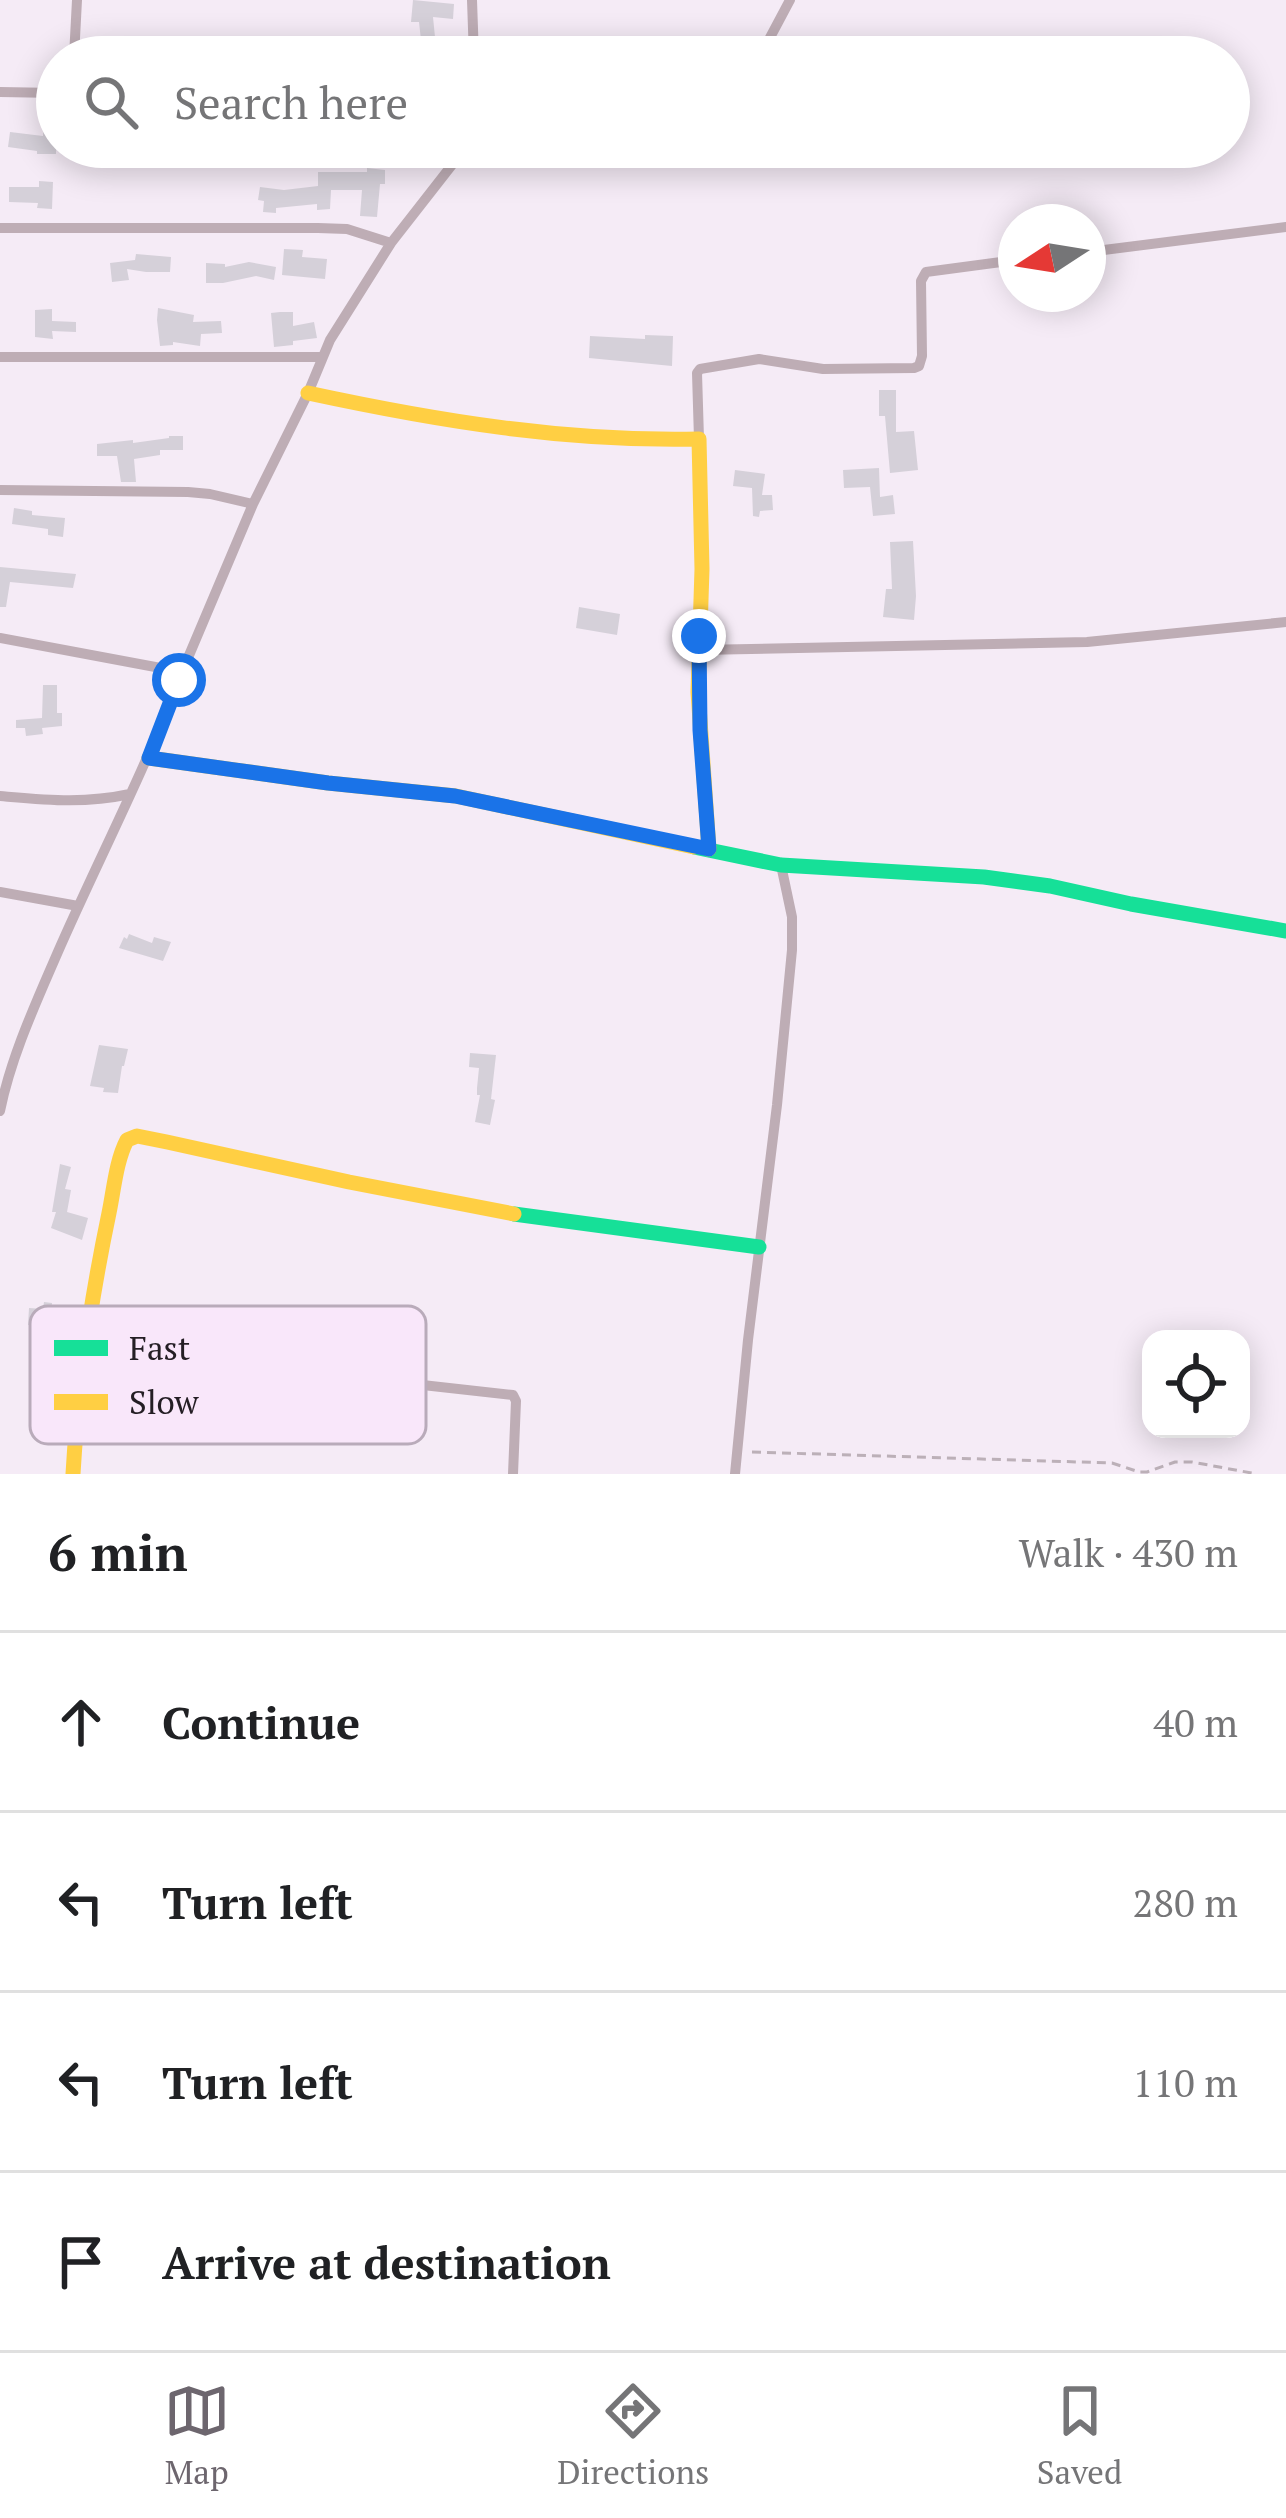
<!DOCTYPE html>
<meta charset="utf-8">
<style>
:root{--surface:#fff;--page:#f2f2f2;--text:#202124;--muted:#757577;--line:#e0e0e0;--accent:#6d666e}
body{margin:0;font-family:"PT Serif",serif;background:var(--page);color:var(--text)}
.controls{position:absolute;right:36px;bottom:36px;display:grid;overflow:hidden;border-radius:24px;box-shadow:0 6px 30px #0003}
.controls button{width:108px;height:108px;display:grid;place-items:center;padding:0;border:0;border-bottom:3px solid var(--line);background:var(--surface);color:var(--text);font:60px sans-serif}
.compass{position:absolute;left:998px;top:204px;width:108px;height:108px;border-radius:50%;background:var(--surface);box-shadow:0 6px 30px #0003;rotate:258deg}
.stop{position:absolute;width:36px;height:36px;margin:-27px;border:9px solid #1a73e8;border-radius:50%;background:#fff}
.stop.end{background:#1a73e8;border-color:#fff;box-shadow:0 3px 12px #0008}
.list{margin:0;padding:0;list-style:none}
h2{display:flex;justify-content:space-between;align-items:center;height:156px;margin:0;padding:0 48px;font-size:51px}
h2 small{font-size:39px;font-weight:400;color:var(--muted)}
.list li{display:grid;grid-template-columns:78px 1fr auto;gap:36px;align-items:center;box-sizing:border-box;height:180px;padding:0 48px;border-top:3px solid var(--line)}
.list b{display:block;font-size:45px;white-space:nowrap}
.list em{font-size:39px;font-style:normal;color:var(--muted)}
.icon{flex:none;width:66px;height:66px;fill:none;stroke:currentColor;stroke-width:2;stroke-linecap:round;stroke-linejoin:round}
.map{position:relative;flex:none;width:1286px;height:1474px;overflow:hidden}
.search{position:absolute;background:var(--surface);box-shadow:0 6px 30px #0003;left:36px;right:36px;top:36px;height:132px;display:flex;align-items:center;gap:30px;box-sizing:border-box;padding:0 42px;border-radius:66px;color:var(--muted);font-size:45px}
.sheet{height:876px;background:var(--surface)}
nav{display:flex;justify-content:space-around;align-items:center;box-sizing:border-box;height:168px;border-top:3px solid var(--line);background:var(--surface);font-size:33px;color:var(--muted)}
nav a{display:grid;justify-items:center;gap:6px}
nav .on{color:var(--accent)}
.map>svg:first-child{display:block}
</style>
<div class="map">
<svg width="1286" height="1474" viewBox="0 0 1286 1474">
<rect width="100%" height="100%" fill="#f5ebf6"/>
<path fill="#d5d0d9" d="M413 0 454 4 453 19 433 17 436 47 422 49 419 22H411Z
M44 115 57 116 56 154H37V151L8 147 10 132 43 136Z
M367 168 385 170V184H380L377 217 360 216 362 190H331L330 209 317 210V204L276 208V213L263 212 264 201 258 200 260 187 284 190 318 186V172H367Z
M39 181 53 182 52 209 37 208 38 203 9 202V187H39Z
M284 249 303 250 302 257 327 259 325 279 282 275Z
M136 254 171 257 170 272H146L127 269 129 280 112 282 110 263 135 260Z
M249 262 276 267 274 280 256 276 223 283H206V263L225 264V267Z
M158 308 194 315 193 322 221 321 222 333 201 334 200 346 173 342V345L160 346 157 320Z
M52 309V321L76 322V332L52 331 53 339 35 337V310Z
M280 312H293V326L314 322 317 338 293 341V345L274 347 271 313Z
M645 335 673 336 672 366 589 358 590 336 645 339Z
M879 390H896V432L914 431 918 470 890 473 885 416H879Z
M169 436H183V450H160V455L134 459 136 482H121L117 456H97V444L133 440V443L169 438Z
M879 468 880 497 893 495 895 514 873 516 870 487 844 488 843 470Z
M735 470 765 474 762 495H772L773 510 760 511 759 517 753 516 752 488 733 486Z
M14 508 32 511V515L65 518 63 537 48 535V529L12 524Z
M913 541 916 596 914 620 883 617 886 589H892L890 542Z
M0 567 76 574 73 588 10 582 6 607H0Z
M579 607 620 614 617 635 576 628Z
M43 685H57V713H62V726L42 728 43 734 26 736 25 728H16V720L42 718Z
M129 934 152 943 154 937 171 942 163 961 119 948 124 937 127 939Z
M99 1045 128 1049 124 1066H122L118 1093 103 1092 104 1088 90 1086Z
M470 1053 496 1055 491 1099 495 1100 490 1125 475 1122 480 1095H477V1088L479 1068 469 1067Z
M60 1164 71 1167 65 1189 71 1190 67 1212 88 1218 82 1240 51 1228 56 1212H52Z
M44 1302 52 1303 49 1342 63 1343 61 1360 36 1357 41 1325H28L29 1308 43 1309Z"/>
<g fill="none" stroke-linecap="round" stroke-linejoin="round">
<path stroke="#bcb0b8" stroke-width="3" stroke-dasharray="9 6" stroke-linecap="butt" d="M752 1452 1112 1463 1139 1472H1147L1175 1462H1192L1257 1474"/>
<path stroke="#beadb5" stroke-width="10" d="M472 0 474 57
M74 57 77 0
M715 57 728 50 765 47 790 0
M0 92 57 93
M0 228H318L347 229 391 243
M1088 252 1286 227
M0 357H322
M699 439 697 373 700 369 759 359 823 369 914 368 919 366 922 356 921 281 926 272 1016 260
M0 490 188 492 210 494 253 504
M0 638 182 672C146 769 98 860 57 954 35 1005 11 1057 0 1111
M699 650 1087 642 1286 622
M182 672 253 504 308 393 330 340 391 243 466 147
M0 796C47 800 84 804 130 794
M0 892 78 906
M82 1378 109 1353 119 1348 167 1343 197 1344 315 1373 513 1395 516 1401 513 1474
M735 1474 748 1340 777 1105 792 950V917L781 865"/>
<path stroke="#16e098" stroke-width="15" d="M694 847 781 865 984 877 1050 886 1131 904 1286 931
M514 1214 759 1247"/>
<path stroke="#ffcf43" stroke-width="15" d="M308 393C438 421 566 442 699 439L702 569 698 692 709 849
M149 758 328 783 456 796 694 847
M73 1474C78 1386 91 1299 109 1213 114 1189 116 1161 127 1140L137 1136 167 1142 349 1182 514 1214"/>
</g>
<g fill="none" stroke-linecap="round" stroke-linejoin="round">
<path stroke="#1a73e8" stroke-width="15" d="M179 680 149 758 328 783 455 796 709 849 700 730 699 636"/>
</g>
<rect x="30" y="1306" width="396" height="138" rx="18" fill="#f9e7fa" stroke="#b9abba" stroke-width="3"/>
<rect x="54" y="1340" width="54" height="16" fill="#16e098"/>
<rect x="54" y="1394" width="54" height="16" fill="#ffcf43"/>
<g font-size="33" fill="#241e24">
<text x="129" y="1360">Fast</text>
<text x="129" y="1414">Slow</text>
</g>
</svg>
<div class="controls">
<button><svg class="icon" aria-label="locate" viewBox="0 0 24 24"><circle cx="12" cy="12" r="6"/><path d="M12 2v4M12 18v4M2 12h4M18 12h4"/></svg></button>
</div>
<svg class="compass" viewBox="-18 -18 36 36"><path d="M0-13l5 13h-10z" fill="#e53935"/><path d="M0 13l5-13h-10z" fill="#757577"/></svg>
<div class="stop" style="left:179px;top:680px"></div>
<div class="stop end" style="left:699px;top:636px"></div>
<div class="search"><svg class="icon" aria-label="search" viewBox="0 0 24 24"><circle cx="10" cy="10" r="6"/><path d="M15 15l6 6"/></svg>Search here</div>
</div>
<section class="sheet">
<h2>6 min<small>Walk · 430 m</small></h2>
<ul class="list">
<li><svg class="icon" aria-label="ahead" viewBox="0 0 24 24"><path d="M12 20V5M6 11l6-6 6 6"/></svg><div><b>Continue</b></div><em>40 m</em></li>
<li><svg class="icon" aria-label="left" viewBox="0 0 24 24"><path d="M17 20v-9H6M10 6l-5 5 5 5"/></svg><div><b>Turn left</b></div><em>280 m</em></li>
<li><svg class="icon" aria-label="left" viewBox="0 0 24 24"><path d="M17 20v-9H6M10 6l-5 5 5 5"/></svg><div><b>Turn left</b></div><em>110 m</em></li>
<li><svg class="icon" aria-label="arrive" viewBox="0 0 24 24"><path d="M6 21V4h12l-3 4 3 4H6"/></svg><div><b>Arrive at destination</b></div></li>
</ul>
</section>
<nav>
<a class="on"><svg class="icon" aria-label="map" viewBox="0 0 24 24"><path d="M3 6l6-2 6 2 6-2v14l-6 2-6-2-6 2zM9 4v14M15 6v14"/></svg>Map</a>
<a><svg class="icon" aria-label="directions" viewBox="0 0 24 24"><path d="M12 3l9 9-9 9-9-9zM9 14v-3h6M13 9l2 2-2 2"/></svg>Directions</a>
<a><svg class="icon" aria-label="saved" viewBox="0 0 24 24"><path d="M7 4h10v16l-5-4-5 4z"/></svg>Saved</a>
</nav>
